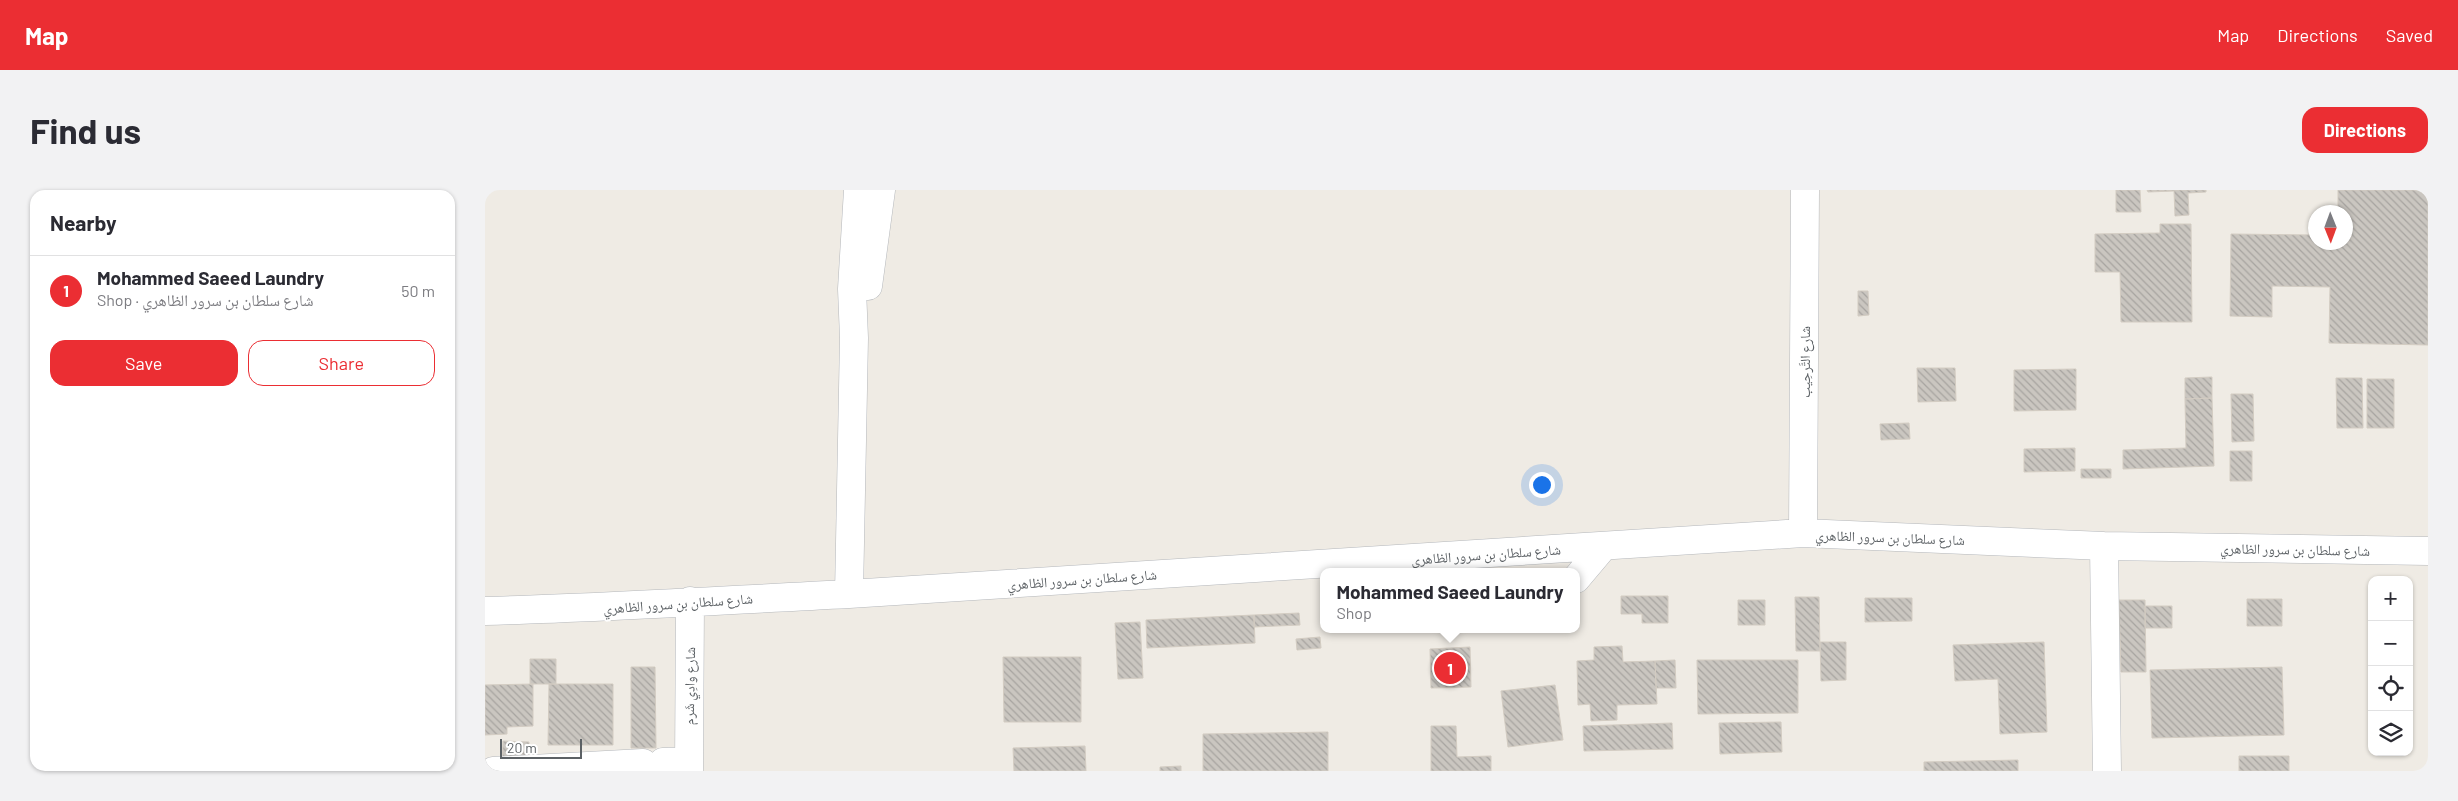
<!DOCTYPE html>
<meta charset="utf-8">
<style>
:root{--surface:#fff;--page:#f2f2f3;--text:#2b2b33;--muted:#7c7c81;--line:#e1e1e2;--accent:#eb2e33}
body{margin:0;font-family:Barlow,"Noto Naskh Arabic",sans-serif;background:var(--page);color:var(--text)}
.controls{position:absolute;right:15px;bottom:15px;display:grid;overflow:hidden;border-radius:10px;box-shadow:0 1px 4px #0004}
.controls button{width:45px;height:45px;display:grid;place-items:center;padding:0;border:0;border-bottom:1px solid var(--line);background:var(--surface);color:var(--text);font:25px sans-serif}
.compass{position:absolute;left:1823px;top:15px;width:45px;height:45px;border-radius:50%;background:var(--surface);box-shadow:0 1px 4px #0004;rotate:179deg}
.scale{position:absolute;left:15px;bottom:12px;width:82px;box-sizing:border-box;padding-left:5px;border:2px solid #5c6165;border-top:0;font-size:14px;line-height:18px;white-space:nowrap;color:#5c6165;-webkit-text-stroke:4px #fff;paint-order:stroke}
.you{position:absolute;left:1056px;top:294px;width:18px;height:18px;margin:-12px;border:4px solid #fff;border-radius:50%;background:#1a73e8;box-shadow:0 0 0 8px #1a73e833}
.badge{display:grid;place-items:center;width:32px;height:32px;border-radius:50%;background:var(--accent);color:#fff;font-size:16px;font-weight:700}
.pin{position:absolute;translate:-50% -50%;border:2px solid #fff;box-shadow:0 1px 5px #0006}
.popup{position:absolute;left:835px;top:378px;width:260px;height:65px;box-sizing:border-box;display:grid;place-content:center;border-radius:10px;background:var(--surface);filter:drop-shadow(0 1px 4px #0005);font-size:16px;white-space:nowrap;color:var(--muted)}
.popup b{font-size:19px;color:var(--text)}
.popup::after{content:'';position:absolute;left:50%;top:100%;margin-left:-10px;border:10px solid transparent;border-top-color:var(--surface)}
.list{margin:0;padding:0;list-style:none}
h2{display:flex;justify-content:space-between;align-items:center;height:65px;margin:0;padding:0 20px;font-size:21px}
h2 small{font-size:16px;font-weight:400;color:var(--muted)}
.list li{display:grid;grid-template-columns:32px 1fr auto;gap:15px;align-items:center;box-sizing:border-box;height:70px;padding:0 20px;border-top:1px solid var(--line)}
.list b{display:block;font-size:19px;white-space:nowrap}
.list p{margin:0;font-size:16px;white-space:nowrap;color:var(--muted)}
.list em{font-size:16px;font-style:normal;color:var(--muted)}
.actions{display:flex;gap:10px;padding:15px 20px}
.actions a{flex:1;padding:11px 0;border:1px solid var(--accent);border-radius:15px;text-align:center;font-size:18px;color:var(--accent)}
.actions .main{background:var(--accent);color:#fff}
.icon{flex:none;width:28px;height:28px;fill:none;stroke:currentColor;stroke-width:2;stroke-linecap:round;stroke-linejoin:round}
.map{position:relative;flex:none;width:1943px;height:581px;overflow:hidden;border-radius:15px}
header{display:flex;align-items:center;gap:30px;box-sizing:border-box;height:70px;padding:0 25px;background:var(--accent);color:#fff}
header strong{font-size:24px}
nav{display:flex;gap:28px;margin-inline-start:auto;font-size:18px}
.intro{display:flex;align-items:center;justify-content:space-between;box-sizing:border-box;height:120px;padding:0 30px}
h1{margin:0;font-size:35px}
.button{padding:12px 22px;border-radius:15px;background:var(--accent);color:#fff;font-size:18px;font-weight:700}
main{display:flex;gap:30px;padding:0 30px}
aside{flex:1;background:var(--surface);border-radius:15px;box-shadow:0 1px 4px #0004}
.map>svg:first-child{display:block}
</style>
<header>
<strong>Map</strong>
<nav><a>Map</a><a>Directions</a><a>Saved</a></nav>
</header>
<div class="intro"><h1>Find us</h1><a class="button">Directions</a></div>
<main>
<aside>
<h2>Nearby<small></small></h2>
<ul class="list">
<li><span class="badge">1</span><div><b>Mohammed Saeed Laundry</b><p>Shop · شارع سلطان بن سرور الظاهري</p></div><em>50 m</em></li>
</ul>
<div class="actions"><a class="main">Save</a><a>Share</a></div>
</aside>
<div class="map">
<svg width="1943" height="581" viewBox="0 0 1943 581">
<defs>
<pattern id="building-back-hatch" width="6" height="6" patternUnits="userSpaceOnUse" patternTransform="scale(1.25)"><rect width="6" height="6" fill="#cac6c0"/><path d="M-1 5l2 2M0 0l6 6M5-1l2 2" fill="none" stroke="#a7a4a0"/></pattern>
</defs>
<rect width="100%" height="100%" fill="#efebe4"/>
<path fill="url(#building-back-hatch)" stroke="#d3ccc2" d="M1631 0H1655L1656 22H1631Z
M1662 0H1721V2L1703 3 1704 25 1690 26 1689 1 1663 2Z
M1853 0H1943V155L1844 153 1845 97 1787 96V127L1745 126 1746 44 1830 45V52H1860V22H1853Z
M1675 34H1706L1707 132H1636L1635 82H1610V44L1675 43Z
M1373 101H1383L1384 125 1373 126Z
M1432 178H1470L1471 211 1433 212Z
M1591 179V220L1529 221V180Z
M1727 187V208L1700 209V188Z
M1851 188H1877L1878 238H1852Z
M1882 189H1909V238H1882Z
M1746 204H1768L1769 251 1747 252Z
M1727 208 1729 276 1638 279V260L1701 258 1700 209Z
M1424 233 1425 249 1396 250 1395 234Z
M1590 258V281L1539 282V259Z
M1745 261H1767V291H1745Z
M1596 279H1626V288H1596Z
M1136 406H1183V433H1157V424H1136Z
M1310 407H1334L1335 461H1311Z
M1380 408H1427V431L1380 432Z
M1762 409H1797V436H1762Z
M1253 410H1280V435H1253Z
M1634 410H1660L1661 482H1636Z
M1660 416H1687V438H1660Z
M814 423 815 435 769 437V425Z
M769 425 770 453 662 458 661 430Z
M655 432 658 488 633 489 630 433Z
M835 447 836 458 812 460 811 449Z
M1335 452H1361V490L1336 491Z
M1559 452 1562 542 1515 544 1513 489 1470 491 1468 455Z
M1137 456 1138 472 1170 471 1172 514 1132 515V530L1106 531 1105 514 1093 515 1092 471 1109 470V457Z
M985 457 986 497 946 498 945 459Z
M518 467H596V532H519Z
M45 469H71V494H45Z
M1190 470 1191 498H1171L1170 471Z
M1212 470H1313V523L1213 524Z
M146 477H170L171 558H146Z
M1797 477 1799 545 1667 548 1665 480Z
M48 494V536L22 537V544L0 545V495Z
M64 494H128V555H63Z
M1070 495 1078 550 1023 557 1016 501Z
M1296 532 1297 562 1235 564 1234 533Z
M1187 533 1188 559 1099 561 1098 536Z
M946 536H971L972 567 1006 566V581H946Z
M843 542V581H718V544Z
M18 551 44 552V577L17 576Z
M600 556 601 581H529L528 558Z
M1754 566H1804V581H1754Z
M1533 570V581H1439V572Z
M696 576V581H675V577Z"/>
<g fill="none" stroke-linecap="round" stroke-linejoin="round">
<defs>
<path id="minor" d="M383 96 396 0
M1318 343 1320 0
M1619 356 1622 581
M1091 389 1118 357
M364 404 369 148 367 99 373 0
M0 421C121 418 242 410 364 404L1318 343 1619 356 1943 361
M178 572 204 571
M8 581 158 573
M204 581 205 411"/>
</defs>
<use href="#minor" stroke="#b4b7bb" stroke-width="29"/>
<use href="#minor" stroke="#fff" stroke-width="28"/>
</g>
<g text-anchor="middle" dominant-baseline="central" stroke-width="4" stroke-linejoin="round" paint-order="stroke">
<g font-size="14" fill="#5c6165" stroke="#fff">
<text transform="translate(1319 172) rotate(-90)">شارع التَّرحِيب</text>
<text transform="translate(1405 347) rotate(2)">شارع سلطان بن سرور الظاهري</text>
<text transform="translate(1810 359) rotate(1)">شارع سلطان بن سرور الظاهري</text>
<text transform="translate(1001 364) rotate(-4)">شارع سلطان بن سرور الظاهري</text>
<text transform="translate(597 389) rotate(-4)">شارع سلطان بن سرور الظاهري</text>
<text transform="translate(193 413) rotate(-4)">شارع سلطان بن سرور الظاهري</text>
<text transform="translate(204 496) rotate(-89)">شارع وادِي شَرم</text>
</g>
</g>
</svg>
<div class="controls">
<button>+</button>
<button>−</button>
<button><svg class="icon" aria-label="locate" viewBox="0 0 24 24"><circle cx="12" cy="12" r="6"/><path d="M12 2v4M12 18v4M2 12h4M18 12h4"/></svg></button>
<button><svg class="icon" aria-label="layers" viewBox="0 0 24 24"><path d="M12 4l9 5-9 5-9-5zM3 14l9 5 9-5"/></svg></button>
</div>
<svg class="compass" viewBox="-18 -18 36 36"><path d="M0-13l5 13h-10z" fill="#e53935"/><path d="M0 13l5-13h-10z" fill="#7c7c81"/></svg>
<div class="scale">20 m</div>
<div class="you"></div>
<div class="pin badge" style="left:965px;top:478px">1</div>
<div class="popup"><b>Mohammed Saeed Laundry</b>Shop</div>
</div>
</main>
